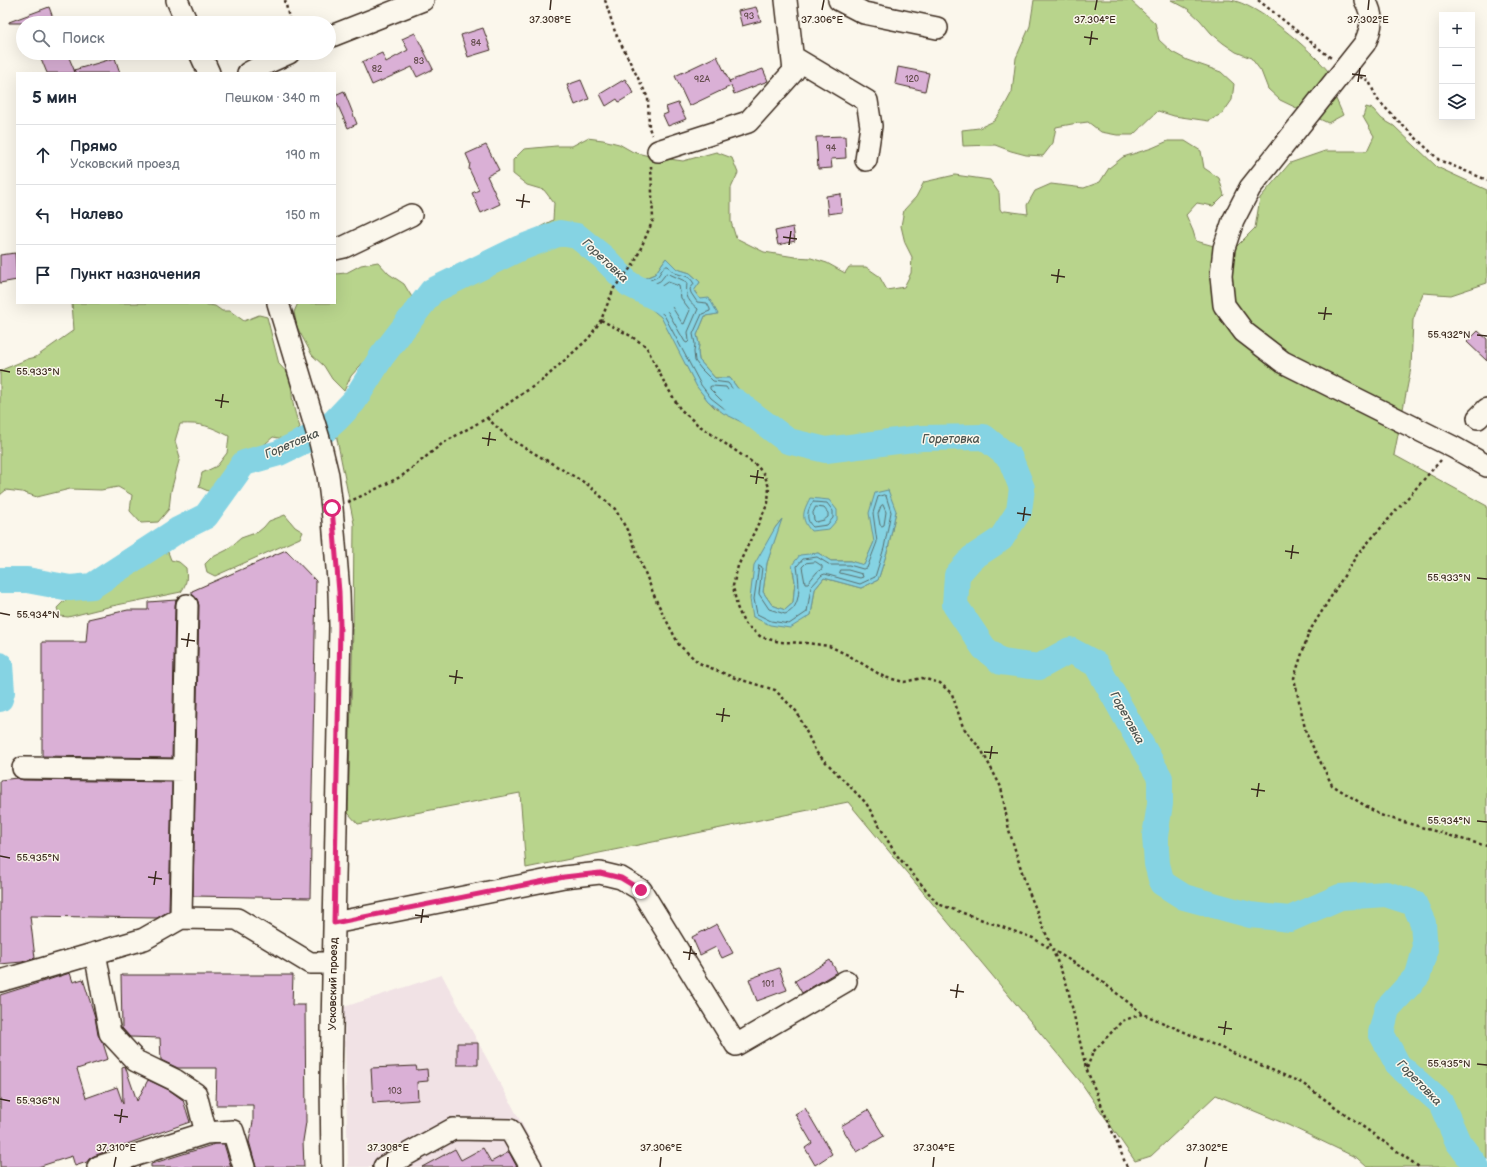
<!DOCTYPE html>
<html lang="ru">
<meta charset="utf-8">
<style>
:root{--surface:#fff;--page:#f2f2f3;--text:#1f2937;--muted:#747a83;--line:#e0e1e3}
body{margin:0;font-family:"Balsamiq Sans",sans-serif;background:var(--page);color:var(--text)}
.controls{position:absolute;right:12px;top:12px;display:grid;overflow:hidden;border-radius:0px;box-shadow:0 4px 16px #0002}
.controls button{width:36px;height:36px;display:grid;place-items:center;padding:0;border:0;border-bottom:1px solid var(--line);background:var(--surface);color:var(--text);font:20px sans-serif}
.stop{position:absolute;width:12px;height:12px;margin:-9px;border:3px solid #db2777;border-radius:50%;background:#fff}
.stop.end{background:#db2777;border-color:#fff;box-shadow:0 1px 4px #0008}
.list{margin:0;padding:0;list-style:none}
h2{display:flex;justify-content:space-between;align-items:center;height:52px;margin:0;padding:0 16px;font-size:17px}
h2 small{font-size:13px;font-weight:400;color:var(--muted)}
.list li{display:grid;grid-template-columns:26px 1fr auto;gap:12px;align-items:center;box-sizing:border-box;height:60px;padding:0 16px;border-top:1px solid var(--line)}
.list b{display:block;font-size:15px;white-space:nowrap}
.list p{margin:0;font-size:13px;white-space:nowrap;color:var(--muted)}
.list em{font-size:13px;font-style:normal;color:var(--muted)}
.icon{flex:none;width:22px;height:22px;fill:none;stroke:currentColor;stroke-width:2;stroke-linecap:round;stroke-linejoin:round}
.map{position:relative;flex:none;width:1487px;height:1167px;overflow:hidden}
.search{position:absolute;background:var(--surface);box-shadow:0 4px 16px #0002;left:16px;top:16px;width:320px;height:44px;display:flex;align-items:center;gap:10px;box-sizing:border-box;padding:0 14px;border-radius:22px;color:var(--muted);font-size:15px}
.panel{position:absolute;background:var(--surface);box-shadow:0 4px 16px #0002;left:16px;top:72px;width:320px;height:232px;border-radius:0px}
.map>svg:first-child{display:block}
</style>
<div class="map">
<svg width="1487" height="1167" viewBox="0 0 1487 1167">
<rect width="100%" height="100%" fill="#fbf7ec"/>
<filter id="ink" filterUnits="userSpaceOnUse"><feTurbulence type="fractalNoise" baseFrequency=".025" numOctaves="2"/><feDisplacementMap in="SourceGraphic" scale="8" xChannelSelector="R" yChannelSelector="G"/><feConvolveMatrix kernelMatrix="1 2 1 2 8 2 1 2 1" color-interpolation-filters="sRGB"/></filter>
<g filter="url(#ink)">
<path fill="#f1e2e5" d="M442 975 545 1167H348L344 1007Z"/>
<path fill="#b8d48c" stroke="#7a7f55" fill-rule="evenodd" d="M1034 0H1130L1155 23 1159 40 1172 52 1187 60 1221 72 1234 84 1232 100 1223 113 1209 121 1174 116 1158 111 1133 135H1117L1101 132 1088 122 1072 124 1056 127 1053 143 1043 156 1026 155 1011 151 995 145 963 146 962 130 979 128 994 121 1004 107 1012 92 1016 58 1030 26Z
M1171 0C1190 0 1211 0 1230 0 1257 3 1311 50 1328 71L1324 87 1336 99 1343 115 1328 123 1280 100 1268 89 1261 71 1251 58 1236 52 1223 43 1211 33 1200 20 1188 9Z
M1366 107 1373 109 1382 119 1394 126 1437 167 1487 190V283L1451 295 1423 293 1413 320 1411 368 1394 455 1487 506V1167H1367L1357 1158 1288 1125 1216 1095 1151 1156 1135 1161 1080 1081 848 802 526 868 520 793 358 824 348 813 353 629 354 524 336 434 337 430 350 422 359 409 379 371 428 309 472 278 526 253 527 237 540 227 553 220 554 203 544 190 527 185 513 174V160L524 149 556 146H572L587 138 603 140 619 144 633 152 649 156 683 161 716 152 732 158 738 173 731 188V222L736 238 764 252 795 257 811 258 827 263 845 273 849 267H866L879 276 887 290 904 287 911 273 912 257 905 243 901 226 904 210 916 197 924 182 955 175 990 180 999 193 1000 209 1002 212 1005 211 1028 214 1027 205 1035 191 1051 184 1084 188 1100 182 1109 168 1123 157 1152 148 1168 141H1185L1201 151 1204 168 1219 178 1224 195 1213 206 1197 203 1186 215 1193 231 1196 241 1232 251 1255 228 1260 198 1290 163 1325 151H1367L1374 136 1363 117ZM666 258 677 269 690 273 700 282 694 290 700 299 717 314 705 316 697 335 699 344 698 352 699 360 715 378H730C740 391 750 407 765 412L763 428 766 434 715 408C688 382 682 348 662 318 656 310 633 294 624 286L655 274ZM896 511 888 549 878 580 861 588 824 578 815 589 811 615 753 617 775 528 781 520 767 563 763 592 772 605 785 610 793 603 795 581 792 565 818 553 831 561H850L864 566 874 542Z
M378 262 389 274 404 284 413 299 407 314 394 325 384 339 351 376 344 391 332 379 324 366 312 355 297 327 294 312 298 303H335V274L346 273 361 265Z
M72 303H197L215 306 222 311H230L244 321 259 315 267 317 279 364 292 378C291 398 293 409 300 427L290 440 273 437 236 469 227 483 215 494 199 487 202 473 217 466 227 453 229 436C210 426 202 423 180 424L175 441 180 457 171 491 169 509 158 522 141 523 130 511 132 495 118 487 101 490 70 489 37 497 22 492 6 490 0 495V372L4 369 28 359 36 357 74 330Z
M285 515 295 527 303 532 300 538 215 576 207 572 205 564 211 558 227 550 241 538 258 532 264 527 269 521Z
M168 552 171 560 179 562 186 568C187 578 187 584 181 592L112 606 68 617 60 616 57 608 63 602 127 576 139 565Z"/>
<path fill="#85d3e3" stroke="#678f94" d="M666 258 677 269 690 273 700 282 694 291 700 299 709 298 718 314 705 316 697 335 699 344 698 352 699 360 715 378H730C740 391 750 407 765 412L763 428 766 434 723 413 708 401 697 387 661 317 624 286 639 281 655 274Z
M888 490 896 511 888 549 878 580 861 588 824 578 815 589 811 615 790 628 770 625 753 617 750 599 754 565 775 528 782 519 767 563 763 592 772 605 785 610 793 603 795 581 792 565 800 555 818 553 831 561H850L864 565 874 542 869 513 875 493Z
M810 498 829 500 837 510V520L829 529 811 531C800 518 803 512 810 498Z"/>
<g fill="none" stroke-linecap="round" stroke-linejoin="round">
<path stroke="#596e6d" stroke-width="1" d="M665 266H668C670 268 672 271 675 273 683 276 690 275 694 284L690 289 691 293 697 302 707 303 710 309V311L702 314 693 334 695 344 694 352 695 361 701 369 713 381 728 383C737 394 747 409 760 415L759 425 725 409 711 398 701 385 664 315 634 289 635 287 657 277Z
M667 273 687 282C686 296 686 299 698 309L688 332 689 341 687 343 685 342 668 312 644 291 645 288 660 281Z
M668 282 679 286 681 298 690 310 684 324 682 323 672 307 655 292 656 290Z
M712 386 726 387 734 399 744 409V411L742 412 721 400 710 389V387Z
M884 495 886 496 891 512 884 548 875 577 860 584 825 574 822 575 811 587 807 612 789 624 771 621 757 614 754 599 759 565 762 567 759 594 769 609 785 614C803 608 799 581 797 566L803 559 817 557 830 565H849L863 569 867 568 877 542 873 513 878 497Z
M813 502 827 503 833 511V518L827 525 813 527C805 520 807 510 813 502Z
M883 505 886 512 884 525 882 526 880 525 878 514 881 506Z
M816 507 824 508 828 513V517L824 520 816 522 814 520 813 513Z
M816 562 822 566V569L817 572 808 583H805L802 567 806 563Z
M841 570H848L862 574 863 577 860 578 840 573Z"/>
<path stroke="#85d3e3" stroke-width="26" d="M735 401 788 441 826 450 921 438 984 437 1010 458 1022 488 1019 511 1001 539 972 558 957 575 955 605 984 648 1001 662 1039 667 1070 650 1096 664 1160 778V804L1155 836 1157 864 1162 883 1184 897 1250 915 1290 919 1340 897 1386 894 1414 903 1423 923 1425 950 1418 975 1387 1009 1381 1033 1398 1065 1441 1103 1458 1142 1477 1167
M0 580H27L70 588 92 586 178 530 206 516 244 463 279 453 324 431 336 420 354 401 382 356 432 291 518 249 560 233 577 236 603 257 629 284 661 300
M0 665 2 692 0 699"/>
</g>
<path fill="#dab0d6" stroke="#3b2a1e" d="M49 7 55 23H9V22Z
M756 7 761 21 742 26 738 11Z
M483 28 491 50 468 57 461 35Z
M415 33 433 69 417 77 412 67 372 85 362 62 382 53 386 62 408 50 402 39Z
M49 53H67L75 72 74 70 115 58 120 73H47L40 56Z
M717 56 730 83 729 81 763 69 768 81 734 94 731 86 689 106 675 76Z
M898 67 929 73 925 91 895 84Z
M625 79 634 93 619 102 617 99 606 106 600 94Z
M581 80 589 99 575 105 567 85Z
M344 91 357 124 348 128 335 99V95Z
M678 103 686 119 668 126 663 115 668 113 666 107Z
M845 136 846 158 831 159 832 168 818 169 816 137Z
M486 145 499 170 487 176 500 204 481 213 472 193 479 190 469 169 470 163 466 154Z
M841 194 842 212 828 214 826 196Z
M793 227 795 241 778 245 775 231Z
M15 253 17 280 0 283V255Z
M1478 331 1487 339V361L1467 342Z
M286 550 316 581 310 898 193 896 199 605 197 599 192 594V591Z
M176 600 175 605 172 758 42 756V642H86L88 619 128 610H148V602Z
M17 778 23 780 172 782 169 911 157 918 30 916 35 958 22 962 0 964V780Z
M717 924 733 953 722 958 716 947 700 955 692 937Z
M830 960 837 972 802 993 795 981Z
M779 968 787 990 757 1001 749 979Z
M70 973 73 982 83 979 95 1017 98 1035 103 1043 108 1059 77 1069 86 1098 117 1087 123 1104 122 1067 125 1066 137 1101 148 1080 169 1090 183 1100 190 1122 104 1152 94 1156 89 1159 87 1162 75 1166 72 1156 38 1167H0V995Z
M121 975H293L292 1005H305L306 1122 303 1141 304 1167H256L249 1141 253 1122V1105H216L217 1068H178L161 1060 160 1038 130 1037 122 1028Z
M457 1043H478V1065H457Z
M416 1066 417 1070 427 1069 428 1081 417 1082 418 1100 373 1103 371 1068Z
M805 1108 832 1154 815 1165 805 1148 812 1143 795 1114Z
M868 1110 884 1136 857 1152 841 1126Z
M215 1144H224L231 1167H151V1164Z
M483 1148 491 1162 509 1152 517 1167H422L455 1149 461 1160Z"/>
<g fill="none" stroke-linecap="round" stroke-linejoin="round">
<defs>
<path id="minor" d="M177 0 187 23
M839 0 864 13 937 28
M1365 0C1374 16 1372 27 1365 43L1250 188 1233 221 1224 248 1221 276 1224 305 1244 332 1283 362 1453 447 1487 466
M329 37 423 0
M200 53 209 73
M793 57 867 101 871 126 866 160
M248 73 267 63 289 53
M658 151 748 122 794 71 786 0
M335 249 344 247 411 215
M278 303 320 442 328 475 332 508 339 592 340 626 331 1080 332 1167
M1478 418 1487 409
M187 605 181 918 237 919 310 963H333
M23 768 184 770
M334 923 564 877 600 873 621 878 641 890 736 1045 846 981
M95 953 110 1033 136 1061 175 1080 196 1094 206 1133 98 1167
M0 981 144 939 181 918
M206 1133 233 1131 244 1167
M384 1167 453 1129 510 1130 531 1167"/>
</defs>
<use href="#minor" stroke="#3b2a1e" stroke-width="24"/>
<path stroke="#3b2a1e" stroke-width="2.5" stroke-dasharray="3 3" stroke-linecap="butt" d="M285 0 290 23
M605 0 615 32 648 98 649 128 652 135
M1258 0 1331 58
M1360 77 1369 81 1377 99 1395 118 1439 160 1487 180
M601 320 629 335 646 346 663 380 680 409 697 424 756 465 764 474 769 487 768 503 738 566 733 586 737 607 744 623 761 637 780 642 807 643 829 646 848 655 884 677 904 682 922 678 940 683 952 694 963 727 982 751 1001 787 1009 830 1026 885 1067 985 1086 1068 1127 1167
M487 418 510 439 587 484 615 509 630 535 656 600 679 645 699 663 735 678 775 690 797 712 816 752 866 803 895 853 938 904 1033 938 1091 973 1143 1014 1302 1083 1419 1167
M1441 460 1357 555 1309 632 1294 678 1306 733 1332 785 1380 815 1465 840 1487 846
M348 502 370 492 402 476 443 443 487 418 544 379 589 338 601 320 614 288 634 264 653 220 651 166
M1087 1068 1093 1052 1122 1021 1142 1014"/>
<use href="#minor" stroke="#fbf7ec" stroke-width="21"/>
</g>
</g>
<g fill="none" stroke-linecap="round" stroke-linejoin="round" filter="url(#ink)">
<path stroke="#db2777" stroke-width="5" d="M332 508 339 592 340 626 334 923 564 877 600 873 621 878 641 890"/>
</g>
<path fill="none" stroke="#3b2a1e" stroke-width="1.5" d="M550 10 551 0M822 10 824 0M1095 10 1097 0M1368 10 1369 0M1084 37 1098 39M1090 45 1092 31M1352 74 1366 76M1358 82 1360 68M516 200 530 202M522 208 524 194M783 237 797 239M789 245 791 231M1051 275 1065 277M1057 283 1059 269M1318 313 1332 314M1324 320 1326 307M1477 335 1487 336M0 370 10 372M215 400 229 402M221 408 223 394M482 438 496 440M488 446 490 432M750 476 764 478M756 484 758 470M1017 513 1031 515M1023 521 1025 507M1285 551 1299 553M1291 559 1293 545M1477 578 1487 579M0 613 10 615M181 639 195 641M187 647 189 633M449 676 463 678M455 684 457 670M716 714 730 716M722 722 724 708M984 752 998 753M990 759 992 746M1251 789 1265 791M1257 797 1259 783M1477 821 1487 822M0 856 10 858M148 877 162 879M154 885 156 871M415 915 429 917M421 923 423 909M683 952 697 954M689 960 691 946M950 990 964 992M956 998 958 984M1218 1027 1232 1029M1224 1035 1226 1021M1477 1064 1487 1065M0 1099 10 1101M114 1115 128 1117M120 1123 122 1109M114 1167 116 1157M387 1167 388 1157M660 1167 661 1157M933 1167 934 1157M1205 1167 1207 1157"/>
<g text-anchor="middle" dominant-baseline="central" stroke-width="3" stroke-linejoin="round" paint-order="stroke">
<g font-size="9" fill="#634c4c">
<text x="749" y="16">93</text>
<text x="476" y="43">84</text>
<text x="419" y="61">83</text>
<text x="377" y="69">82</text>
<text x="702" y="79">92А</text>
<text x="912" y="79">120</text>
<text x="831" y="148">94</text>
<text x="768" y="984">101</text>
<text x="395" y="1091">103</text>
</g>
<g font-size="11" fill="#3b2a1e" stroke="#fbf7ec">
<text transform="translate(333 984) rotate(-89)">Усковский проезд</text>
</g>
<g font-size="12" font-style="italic" fill="#4e544f" stroke="#fbf7ec">
<text transform="translate(605 261) rotate(43)">Горетовка</text>
<text x="951" y="439">Горетовка</text>
<text transform="translate(292 444) rotate(-23)">Горетовка</text>
<text transform="translate(1127 718) rotate(61)">Горетовка</text>
<text transform="translate(1419 1083) rotate(46)">Горетовка</text>
</g>
</g>
<g font-size="10" text-anchor="middle" fill="#3b2a1e" stroke="#fbf7ec" stroke-width="3" stroke-linejoin="round" paint-order="stroke">
<text x="550" y="23">37.308°E</text>
<text x="822" y="23">37.306°E</text>
<text x="1095" y="23">37.304°E</text>
<text x="1368" y="23">37.302°E</text>
<text x="1449" y="338">55.932°N</text>
<text x="38" y="375">55.933°N</text>
<text x="1449" y="581">55.933°N</text>
<text x="38" y="618">55.934°N</text>
<text x="1449" y="824">55.934°N</text>
<text x="38" y="861">55.935°N</text>
<text x="1449" y="1067">55.935°N</text>
<text x="38" y="1104">55.936°N</text>
<text x="116" y="1151">37.310°E</text>
<text x="388" y="1151">37.308°E</text>
<text x="661" y="1151">37.306°E</text>
<text x="934" y="1151">37.304°E</text>
<text x="1207" y="1151">37.302°E</text>
</g>
</svg>
<div class="controls">
<button>+</button>
<button>−</button>
<button><svg class="icon" aria-label="layers" viewBox="0 0 24 24"><path d="M12 4l9 5-9 5-9-5zM3 14l9 5 9-5"/></svg></button>
</div>
<div class="stop" style="left:332px;top:508px"></div>
<div class="stop end" style="left:641px;top:890px"></div>
<div class="search"><svg class="icon" aria-label="search" viewBox="0 0 24 24"><circle cx="10" cy="10" r="6"/><path d="M15 15l6 6"/></svg>Поиск</div>
<section class="panel">
<h2>5 мин<small>Пешком · 340 m</small></h2>
<ul class="list">
<li><svg class="icon" aria-label="ahead" viewBox="0 0 24 24"><path d="M12 20V5M6 11l6-6 6 6"/></svg><div><b>Прямо</b><p>Усковский проезд</p></div><em>190 m</em></li>
<li><svg class="icon" aria-label="left" viewBox="0 0 24 24"><path d="M17 20v-9H6M10 6l-5 5 5 5"/></svg><div><b>Налево</b></div><em>150 m</em></li>
<li><svg class="icon" aria-label="arrive" viewBox="0 0 24 24"><path d="M6 21V4h12l-3 4 3 4H6"/></svg><div><b>Пункт назначения</b></div></li>
</ul>
</section>
</div>
